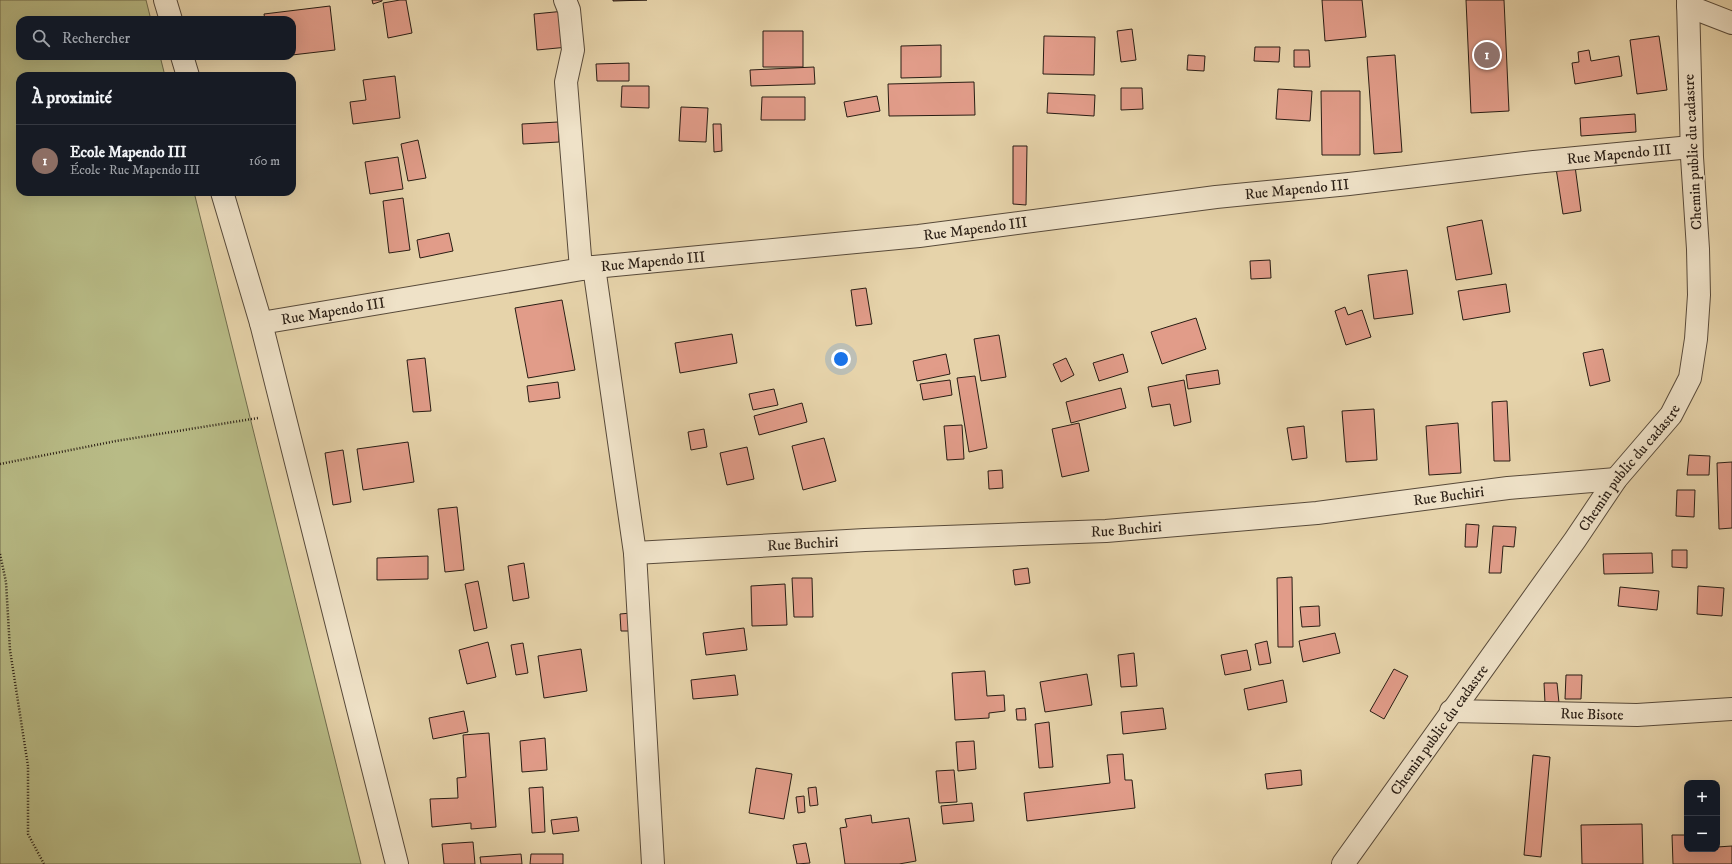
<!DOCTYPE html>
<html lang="fr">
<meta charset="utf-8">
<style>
:root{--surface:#171b24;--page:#242831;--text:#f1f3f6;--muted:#9ea1a6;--line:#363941;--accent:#7c3aed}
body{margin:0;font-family:"IM FELL DW Pica",serif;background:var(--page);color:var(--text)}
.controls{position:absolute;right:12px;bottom:12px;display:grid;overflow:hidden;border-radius:8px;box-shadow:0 4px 16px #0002}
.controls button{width:36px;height:36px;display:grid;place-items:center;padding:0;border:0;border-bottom:1px solid var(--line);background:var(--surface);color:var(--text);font:20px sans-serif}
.you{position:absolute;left:841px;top:359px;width:14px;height:14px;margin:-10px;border:3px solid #fff;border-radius:50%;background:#1a73e8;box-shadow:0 0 0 6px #1a73e833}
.badge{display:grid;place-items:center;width:26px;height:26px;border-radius:50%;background:var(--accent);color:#fff;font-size:13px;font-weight:700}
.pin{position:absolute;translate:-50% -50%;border:2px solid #fff;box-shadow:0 1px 4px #0006}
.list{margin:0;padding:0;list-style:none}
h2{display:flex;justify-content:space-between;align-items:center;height:52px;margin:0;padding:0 16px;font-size:17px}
h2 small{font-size:13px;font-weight:400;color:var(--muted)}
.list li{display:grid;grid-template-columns:26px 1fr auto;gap:12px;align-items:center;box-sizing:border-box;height:72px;padding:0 16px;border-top:1px solid var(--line)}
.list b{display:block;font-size:15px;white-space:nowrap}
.list p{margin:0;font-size:13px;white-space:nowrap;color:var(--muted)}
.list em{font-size:13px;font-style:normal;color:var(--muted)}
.icon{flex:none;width:22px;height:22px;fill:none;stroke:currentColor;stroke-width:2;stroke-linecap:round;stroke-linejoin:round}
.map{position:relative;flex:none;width:1732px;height:864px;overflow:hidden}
.search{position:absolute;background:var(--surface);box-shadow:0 4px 16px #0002;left:16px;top:16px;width:280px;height:44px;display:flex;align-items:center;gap:10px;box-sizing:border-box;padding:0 14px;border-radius:12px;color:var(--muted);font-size:15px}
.panel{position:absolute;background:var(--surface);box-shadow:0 4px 16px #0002;left:16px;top:72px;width:280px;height:124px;border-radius:12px}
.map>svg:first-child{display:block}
</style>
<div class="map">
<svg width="1732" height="864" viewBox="0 0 1732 864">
<rect width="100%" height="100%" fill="#e6d3aa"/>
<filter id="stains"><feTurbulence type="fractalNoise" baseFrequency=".005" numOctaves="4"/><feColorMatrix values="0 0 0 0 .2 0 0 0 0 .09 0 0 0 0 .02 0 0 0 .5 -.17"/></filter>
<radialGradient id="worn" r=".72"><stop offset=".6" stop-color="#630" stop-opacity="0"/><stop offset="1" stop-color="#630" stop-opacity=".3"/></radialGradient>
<path fill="#b8bb86" stroke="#706c4d" d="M0 0H146L151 20H20V56H160L165 76H20V192H194L361 864H0Z"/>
<path fill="#e19c89" stroke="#291d14" d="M372 0H382V1L373 4Z
M400 0H406L412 33 388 38 383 3Z
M613 0H647L613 1Z
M1322 0H1362L1366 37 1325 41Z
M1466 0H1504L1509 111 1471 113Z
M330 6 335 50 292 55V20H265L264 14Z
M565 11 568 47 537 50 534 14Z
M1132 29 1136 60 1121 62 1117 31Z
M763 31H803V67H763Z
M1044 36 1095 37 1094 75 1043 74Z
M1659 36 1667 90 1637 94 1630 40Z
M941 45V77L901 78V46Z
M1255 47H1280L1279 62 1254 61Z
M1294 50H1309L1310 67H1294Z
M1589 50 1591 61 1619 56 1622 76 1575 84 1572 63 1579 62 1578 52Z
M1188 55 1205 56 1204 71 1187 70Z
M1395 55 1402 152 1374 154 1367 57Z
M269 56H285L269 58Z
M629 63V81H597L596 64Z
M814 67 815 84 751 86 750 70Z
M395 76 400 118 353 124 350 102 366 100 363 80Z
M974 82 975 115 889 116 888 84Z
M622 86H649V108L621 107Z
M1121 88H1142L1143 109 1121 110Z
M1278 89 1312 91 1310 121 1276 119Z
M1321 91H1360V155H1322Z
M1048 93 1095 95 1094 116 1047 113Z
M877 96 880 111 847 117 844 102Z
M762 97H805V120H761Z
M681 107 708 108 706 142 679 141Z
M1635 114 1636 132 1581 136 1580 118Z
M558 122 559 142 523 144 522 124Z
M713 124H721L722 151 714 152Z
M418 140 426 178 408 181 401 144Z
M1013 146H1027L1026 205 1013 204Z
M398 157 403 189 370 194 365 162Z
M1575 166 1581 211 1563 214 1556 168Z
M403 198 410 250 389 253 383 201Z
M1482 220 1492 274 1456 280 1447 227Z
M449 233 453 251 420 258 417 240Z
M1270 260 1271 278 1251 279 1250 261Z
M1407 270 1413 314 1374 319 1368 275Z
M1506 284 1510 312 1463 320 1458 291Z
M866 288 872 324 856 326 851 290Z
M562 300 575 370 528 378 515 308Z
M1345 307 1348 315 1362 310 1371 337 1346 345 1335 311Z
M1196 318 1206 349 1162 364 1151 332Z
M732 334 737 363 680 373 675 343Z
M999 335 1006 377 981 381 974 339Z
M1603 349 1610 381 1590 386 1583 353Z
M946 354 950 374 917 381 913 361Z
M1123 354 1128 372 1099 381 1093 363Z
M425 358 431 411 413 412 407 360Z
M1066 358 1074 375 1061 382 1053 364Z
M1218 370 1220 384 1188 389 1186 375Z
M975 376 987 448 969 452 957 378Z
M950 380 952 395 923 400 920 384Z
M1184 380 1191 422 1174 426 1170 404 1152 407 1148 387Z
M558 382 560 398 529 402 527 386Z
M1121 388 1126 408 1071 423 1066 402Z
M774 389 778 405 753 410 749 394Z
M1507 401 1510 461H1494L1492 402Z
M802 403 807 422 759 435 754 416Z
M1374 409 1377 460 1346 462 1342 411Z
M1079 423 1089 471 1062 477 1052 429Z
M1458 423 1461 473 1429 475 1426 426Z
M962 425 964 459 947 460 944 426Z
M1304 426 1307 458 1292 460 1287 428Z
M704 429 707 447 691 450 688 432Z
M824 438 836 481 803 490 792 446Z
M408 442 414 482 363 490 357 449Z
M747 447 754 479 727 485 720 453Z
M343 450 351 502 333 505 325 453Z
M1689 455 1710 456 1709 475H1687Z
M1732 462V528L1719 529 1717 463Z
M1002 470 1003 488 989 489 988 471Z
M1677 490H1695L1694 517 1676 516Z
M457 507 464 570 445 572 438 509Z
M1466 524 1479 525 1477 547H1465Z
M1493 526 1516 527 1514 547 1503 546 1501 573H1489Z
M1672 550H1687V568L1672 567Z
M1652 553 1653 573 1604 574 1603 554Z
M428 556V579L377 580V558Z
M524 563 529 598 513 601 508 566Z
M1028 568 1030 583 1015 585 1013 570Z
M1292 577 1293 647H1278L1277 578Z
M792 578H812L813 617H794Z
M478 581 487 628 474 631 465 584Z
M785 584 787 625 752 626 751 586Z
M1698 586 1724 588 1722 616 1697 614Z
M1620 587 1659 591 1657 610 1618 606Z
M1319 606 1320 626 1302 627 1300 607Z
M631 613 632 631H621L620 614Z
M744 628 747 650 706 655 703 633Z
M1335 633 1340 653 1303 662 1299 641Z
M1267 641 1271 663 1259 665 1255 644Z
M488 642 496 677 467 684 459 650Z
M523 643 528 673 516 675 511 645Z
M581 649 587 691 544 698 538 656Z
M1247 650 1251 670 1225 675 1221 655Z
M1134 653 1137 686 1121 687 1118 655Z
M1394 669 1408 676 1384 719 1370 711Z
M985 671 987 696 1004 695 1005 711 989 713V718L955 720 952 673Z
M1087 674 1092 705 1045 712 1040 682Z
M735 675 738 695 693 699 691 680Z
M1566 675H1582L1581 699H1565Z
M1283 680 1287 702 1248 710 1244 689Z
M1544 683H1557L1559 703H1545Z
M1025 708 1026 720H1017L1016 709Z
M1163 708 1166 729 1123 734 1121 712Z
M464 711 468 732 433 739 429 718Z
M1049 722 1053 767 1039 768 1035 724Z
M489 733 496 827 471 829V823L432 827 430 799 458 798 457 778 466 777 463 735Z
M545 738 547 770 522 772 520 741Z
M974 741 976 769 958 771 956 742Z
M1123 754 1125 780H1132L1135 808 1027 821 1024 793 1110 783 1107 755Z
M1533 755 1550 757 1541 857 1524 855Z
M756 768 792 774 784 819 749 813Z
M954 770 957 802 939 803 936 771Z
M1301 770 1302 785 1267 789 1265 774Z
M543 787 545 832 532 833 529 788Z
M816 787 818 805 810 806 808 788Z
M804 796 805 812 798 813 796 797Z
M972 803 974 821 943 824 941 806Z
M871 815 872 823 909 818 916 861 899 864H845L840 828 847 827 845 819Z
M577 817 579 831 553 834 551 820Z
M1642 824 1643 864H1582L1581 825Z
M1672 835H1687V849H1717V847L1732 846V864H1673Z
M473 842 475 864H444L442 844Z
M806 843 810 863 797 864 793 845Z
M521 854 522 864H481L480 857Z
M531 854H563V864H530Z"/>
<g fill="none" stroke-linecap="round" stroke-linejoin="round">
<defs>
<g id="minor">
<path d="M165 0 171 20"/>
<path d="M565 0 569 10 573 50 566 82 581 269"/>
<path d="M1688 6 1732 23"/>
<path d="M182 56 188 76"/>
<path d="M222 192 261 323 397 864"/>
<path d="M594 267 635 553 653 864"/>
<path id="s1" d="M261 323 594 267 919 236 1216 197 1349 184 1534 162 1691 147"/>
<path id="s2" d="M635 553 865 540 1106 531 1317 513 1508 488 1616 479"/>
<path id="s3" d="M1451 711 1637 715 1732 709"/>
<path id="s4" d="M1343 864 1575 540 1616 479 1671 415 1690 378 1696 339 1699 295 1698 249 1692 157 1688 0"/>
</g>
</defs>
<use href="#minor" stroke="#584a3a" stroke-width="24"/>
<path stroke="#291d14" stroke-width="2.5" stroke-dasharray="1 2" stroke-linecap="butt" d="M0 464 116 441 258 418
M0 554 6 582 10 650 28 766V834L44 864"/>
<use href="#minor" stroke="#efe2c8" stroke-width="22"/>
</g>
<g text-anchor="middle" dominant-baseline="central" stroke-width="3.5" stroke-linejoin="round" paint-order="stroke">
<g font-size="15" fill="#291d14" stroke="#efe2c8">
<text transform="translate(1693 152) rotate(-93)">Chemin public du cadastre</text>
<text stroke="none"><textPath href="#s1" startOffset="1369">Rue Mapendo III</textPath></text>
<text stroke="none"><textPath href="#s1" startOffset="1045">Rue Mapendo III</textPath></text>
<text stroke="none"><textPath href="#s1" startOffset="721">Rue Mapendo III</textPath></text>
<text stroke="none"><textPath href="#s1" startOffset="397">Rue Mapendo III</textPath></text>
<text stroke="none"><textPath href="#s1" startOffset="73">Rue Mapendo III</textPath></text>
<text stroke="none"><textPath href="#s4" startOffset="489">Chemin public du cadastre</textPath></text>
<text stroke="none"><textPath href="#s2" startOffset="816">Rue Buchiri</textPath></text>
<text stroke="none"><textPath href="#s2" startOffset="492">Rue Buchiri</textPath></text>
<text stroke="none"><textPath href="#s2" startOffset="168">Rue Buchiri</textPath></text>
<text stroke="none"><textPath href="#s3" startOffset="141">Rue Bisote</textPath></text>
<text stroke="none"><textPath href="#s4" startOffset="165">Chemin public du cadastre</textPath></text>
</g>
</g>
<rect width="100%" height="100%" filter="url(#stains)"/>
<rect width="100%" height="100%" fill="url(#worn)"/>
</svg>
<div class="controls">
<button>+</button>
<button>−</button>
</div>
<div class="you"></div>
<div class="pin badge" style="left:1487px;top:55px;background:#8d6e63">1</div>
<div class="search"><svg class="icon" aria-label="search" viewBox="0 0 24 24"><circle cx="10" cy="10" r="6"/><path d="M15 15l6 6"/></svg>Rechercher</div>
<section class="panel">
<h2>À proximité<small></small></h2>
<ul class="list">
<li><span class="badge" style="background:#8d6e63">1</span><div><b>Ecole Mapendo III</b><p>École · Rue Mapendo III</p></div><em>160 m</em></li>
</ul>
</section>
</div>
